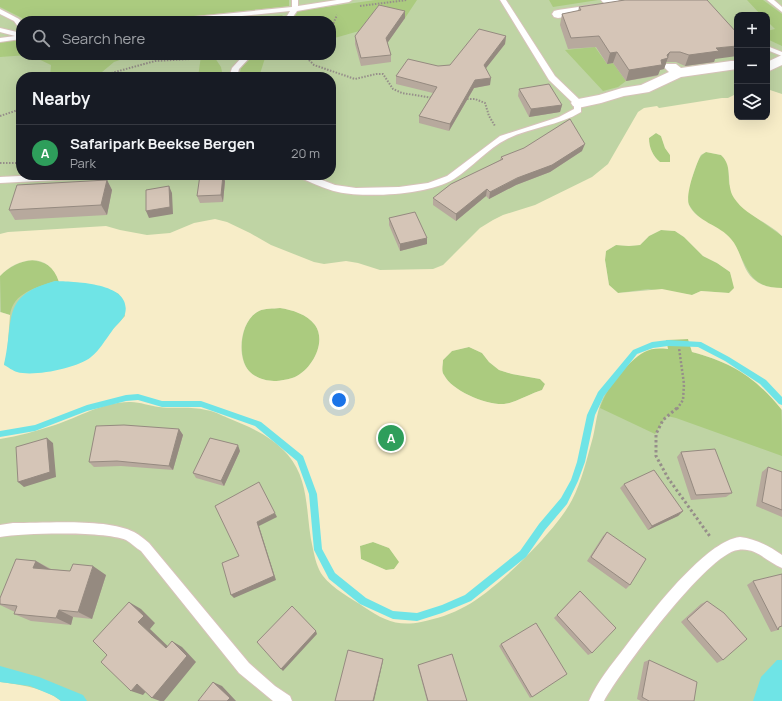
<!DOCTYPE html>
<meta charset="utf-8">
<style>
:root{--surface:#171b24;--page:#20242c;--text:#f1f3f6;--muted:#9ea1a6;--line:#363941;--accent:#0b8043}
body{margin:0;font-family:Manrope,sans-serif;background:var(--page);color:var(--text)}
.controls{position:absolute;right:12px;top:12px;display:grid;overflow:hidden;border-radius:8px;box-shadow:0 4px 16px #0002}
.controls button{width:36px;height:36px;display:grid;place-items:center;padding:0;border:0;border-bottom:1px solid var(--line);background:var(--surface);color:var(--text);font:20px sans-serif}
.you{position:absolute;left:339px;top:400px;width:14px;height:14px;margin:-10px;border:3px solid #fff;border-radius:50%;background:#1a73e8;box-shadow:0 0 0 6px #1a73e833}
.badge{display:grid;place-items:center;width:26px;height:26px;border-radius:50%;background:var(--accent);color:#fff;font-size:13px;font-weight:700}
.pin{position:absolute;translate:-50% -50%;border:2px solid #fff;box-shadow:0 1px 4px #0006}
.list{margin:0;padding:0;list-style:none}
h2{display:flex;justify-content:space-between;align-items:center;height:52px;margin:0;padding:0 16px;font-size:17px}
h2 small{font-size:13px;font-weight:400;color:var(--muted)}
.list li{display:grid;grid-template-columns:26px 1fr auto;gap:12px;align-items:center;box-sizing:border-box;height:56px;padding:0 16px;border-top:1px solid var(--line)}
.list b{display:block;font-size:15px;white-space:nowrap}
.list p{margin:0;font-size:13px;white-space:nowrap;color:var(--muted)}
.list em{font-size:13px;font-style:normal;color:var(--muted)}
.icon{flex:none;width:22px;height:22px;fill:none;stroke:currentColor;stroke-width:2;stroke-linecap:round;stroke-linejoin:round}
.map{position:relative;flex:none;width:782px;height:701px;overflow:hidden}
.search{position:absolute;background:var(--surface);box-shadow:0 4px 16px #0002;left:16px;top:16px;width:320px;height:44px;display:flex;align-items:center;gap:10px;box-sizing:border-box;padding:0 14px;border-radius:16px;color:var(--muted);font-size:15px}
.panel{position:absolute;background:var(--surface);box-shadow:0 4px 16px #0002;left:16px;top:72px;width:320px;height:108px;border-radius:16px}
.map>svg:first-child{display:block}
</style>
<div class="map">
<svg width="782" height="701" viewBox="0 0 782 701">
<rect width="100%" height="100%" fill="#fdf5f0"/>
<path fill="#bfd4a4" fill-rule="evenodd" d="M0 0H782V701H0ZM737 15H767V117H737ZM21 21H331V55H21ZM21 77H331V175H21Z"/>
<path fill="#abcb7f" d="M0 0H289V6L150 21H24L22 18 0 7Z
M375 0H417L405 18 331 39V21H292L298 11Z
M549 0H598L553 7Z
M747 0H763L782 14V46L767 39V31L775 29 767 21V15H761Z
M283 15 277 21H217Z
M21 40V55H28L0 57V42Z
M595 47 607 64 613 63 626 81 618 87 603 91 565 50Z
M30 55H180L131 56 114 62 96 77H50L51 65Z
M199 55H213L221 67 223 77H198L201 56Z
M254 55H276L265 58 259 77H239L241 68Z
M656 133 661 136 665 148 670 155V162H660C653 156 649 148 649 138Z
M706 152 721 155 725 159 728 165 729 184 754 216 782 236V288C760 288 752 280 743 261 740 257 739 251 736 248 724 236 688 214 687 198 686 191 691 181 693 175 697 166 697 157 706 152Z
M661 230 675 231 684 237 703 256 717 263 730 272 735 288 729 293 701 291 692 295 648 289 618 293 609 285 605 260 606 251 616 245 629 246 640 245 649 236Z
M32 260C47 263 54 266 59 282L55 281C37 288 13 292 10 315L1 312 0 276C9 267 19 262 32 260Z
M280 308C292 310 307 314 315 325 327 342 312 369 295 377 290 379 280 381 274 381 266 381 255 378 249 371 237 357 240 320 259 311 265 308 273 309 280 308Z
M688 339 692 352C721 360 746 371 767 393 772 398 778 403 781 409 782 415 782 447 782 456L676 418 667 416 663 421 655 434 600 408C607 387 628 358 649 349 655 347 662 348 668 349L666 340Z
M469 347 482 353 489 362 499 370 512 374 540 379 545 384 542 390C532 393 512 404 504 404 486 405 452 391 444 375 441 371 443 365 443 360L452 351Z
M373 542 389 548 400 562 394 569 386 570 361 559 360 546Z"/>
<path fill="#f7edc8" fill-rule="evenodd" d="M767 89 782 94V236C768 222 745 215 734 198 725 184 734 167 721 155L706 152 701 155C696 164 685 195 689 205 697 222 720 225 731 239 742 251 742 272 756 281 764 287 772 288 782 288V410C755 377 733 363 692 352L688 339 666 340 668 349C650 347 643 351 630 363 620 373 610 384 604 396 597 409 596 424 593 437 587 458 582 481 572 500 556 531 496 590 466 606 452 614 436 619 421 622 398 627 383 620 364 607 351 598 333 589 323 576 317 568 315 558 313 549 305 517 311 482 288 455 272 436 250 427 228 418 221 415 214 411 206 410 191 406 174 409 159 407 150 406 140 402 131 402 105 401 79 417 55 425 37 431 18 436 0 439V312L10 315 7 354 4 365 112 330 125 316 119 294C99 284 80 282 59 282 49 251 18 257 0 276V234L8 232 106 226 120 230 147 235 170 233 194 223 215 219 227 222 250 233 271 245 314 262 324 264 346 261 358 263 380 270 433 269 443 265 480 228 493 220 503 215 535 205 592 177 608 164 638 112 644 108 657 106 659 108 722 98H728L736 94 737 92V117H767ZM656 133 661 136 665 148 670 155V162H660C653 156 649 148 649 138ZM661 230 675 231 684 237 703 256 717 263 730 272 734 288 729 293 701 291 692 295 662 289 618 293 609 285 605 260 606 251 616 245 629 246 640 245 649 236ZM280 308C292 310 307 314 315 325 327 342 312 369 295 377 290 379 280 381 274 381 266 381 255 378 249 371 236 357 240 320 259 311 265 308 273 309 280 308ZM469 347 482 353 489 362 499 370 512 374 540 379 545 384 542 390C532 393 512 404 504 404 486 405 452 391 444 375 441 371 443 365 443 360L452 351ZM373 542 389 548 399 562 394 569 386 570 361 559 360 546Z
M0 682C21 685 43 687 61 701H0Z"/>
<path fill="#6fe4e6" d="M55 281C74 282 133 282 125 314 123 320 115 326 112 331 105 340 100 350 91 357 78 368 34 377 17 372 13 371 8 367 4 365 15 318 0 296 55 281Z
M777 660H782V701H753L761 677Z
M0 666 39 677 83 695 87 701H61L54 696 30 686 0 682Z"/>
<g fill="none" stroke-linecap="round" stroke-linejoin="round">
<path fill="#6fe4e6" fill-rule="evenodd" d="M668 340 701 342 729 357 766 380 782 397V405L779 404 760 384 725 361 698 347 668 346 653 348 637 354 604 396 595 415 585 462 578 481 567 504 545 530 526 557 471 601 442 613 417 621 393 619 360 604 329 579 314 550 309 494 297 461 255 426 201 407H162L138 400 126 401 87 411 35 431 0 437V431L35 425 87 405 126 395 138 394 162 401H201L261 422 303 456 317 494 322 549 335 573 366 598 393 611 417 613 442 605 465 595 520 551 539 524 561 498 571 480 577 462 587 415 598 392 633 350 652 342Z"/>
<defs>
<path id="lane" d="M292 0H298V6L337 0H352L349 2 297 11 290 21H284L290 11 194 21H171L174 19 292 7Z
M500 0H506L555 76 581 101V112C558 126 531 127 507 139 487 149 473 167 454 179 429 195 366 198 338 192 324 189 311 182 298 177L297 175H309L335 185 356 188 399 187 428 183 447 176 500 136 559 117 574 109V104L549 80Z
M767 0H774L782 7V12Z
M0 9 19 19 21 21V29L19 28 14 21 0 14Z
M0 28 21 33V39L0 42V38L15 36 0 32Z
M767 46 782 52V56L767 50Z
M244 55H252L239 69 237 77H229L232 68Z
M40 175H98L94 178 0 183V177Z
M13 523C44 523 108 518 134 532 140 535 144 539 149 543L249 663 275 686 290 696 292 701H273L239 673 141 551C136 548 131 543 126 540 103 531 25 533 0 537V525Z
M740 537C756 539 769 546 782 555V568C767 562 756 547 738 550 708 553 620 672 604 701H589C597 682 612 664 625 647 650 614 681 573 715 548 723 543 731 538 740 537Z"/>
<path id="street" d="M601 0H618L623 4 621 7C615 8 605 6 601 0Z
M592 5 596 6 598 9 596 12 558 18 554 17 552 14 554 11 558 10Z
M782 55V65L767 72V62Z
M731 61H737V69L681 77 649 92 624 96 601 103 578 108 573 106 571 103 573 100 599 95 622 88 641 85 669 72 664 67 666 64H676L681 68Z"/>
</defs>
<use href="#lane" stroke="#d6c3b9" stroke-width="2"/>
<use href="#street" stroke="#d6c3b9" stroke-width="2"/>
<path stroke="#968e8a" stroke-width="2" stroke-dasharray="1.5 1.5" stroke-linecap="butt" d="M360 6 407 0
M331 29 337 15
M289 55 307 58 314 65 355 79 376 74H383L393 89 402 93 433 98
M307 58 310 55
M97 77 155 61 227 57
M464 99H475L485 103 489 116 495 126
M0 116 21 109
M0 163H21"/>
<path stroke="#968e8a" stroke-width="2.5" stroke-dasharray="2 2" stroke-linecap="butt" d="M677 409 683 400 684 384 679 348"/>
<path stroke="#968e8a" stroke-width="3" stroke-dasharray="2.5 2.5" stroke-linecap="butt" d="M677 408 663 420 656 434V456L668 478 711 538"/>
<use href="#lane" fill="#fff" fill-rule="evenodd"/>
<use href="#street" fill="#fff" fill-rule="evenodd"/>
</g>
<path fill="#b7a99d" d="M579 7 715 59 714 62 685 66 676 62H666L664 69 660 70 658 75 656 76 626 81 613 63 607 64 596 47 568 49 560 25 562 14 578 11Z
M405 11V18L387 43 391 55V62L361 66 355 44V36Z
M506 36 505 44 486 68 490 85 474 88 449 131 419 123V116L433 93 396 84V76L450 65Z
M519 89 562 105 560 112 529 117 518 96Z
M582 151 550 172 516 185 489 199 486 196 456 221 433 205V198L500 160 501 157Z
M107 180 112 190 107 215 15 220 9 210Z
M225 181 223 202 200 203 197 196Z
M389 218 427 244 400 251 389 225Z
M179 429 183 435 173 470 121 466 94 467 89 462Z
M240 451 224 486 196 478 193 473Z
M681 452 732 493 726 497 691 500 677 457Z
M768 467 782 472V517L756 506 762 472Z
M624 484 683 511 678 516 648 530 620 488Z
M607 532 630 585 626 589 587 561 603 536Z
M36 561 51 569 106 575 92 619 73 617 71 625 31 621 14 614 15 612 0 605V598Z
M753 581 779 628 778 630 771 632 747 585Z
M580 591 592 653 588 655 554 618Z
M707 601 723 660 717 663 681 622 701 604Z
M501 644 532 697 530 698 499 646Z
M649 660 694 701H641L637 699 644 662Z
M418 665 467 701H427L418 667Z"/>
<path fill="#958a80" d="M405 11V18L386 45V38Z
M506 36 505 44 483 72 484 65Z
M737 46V56L715 59 714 62 685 66 689 55 716 48Z
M617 52 613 63 607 64 610 53Z
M670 52 664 69 660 70 658 75 626 81 629 70 661 60 667 55Z
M491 78 490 85 474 88 449 131 450 124 475 80Z
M562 105 560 112 529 117 531 109Z
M585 144 582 151 550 172 516 185 489 199 490 192Z
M223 175 225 181 223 202 221 195Z
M107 180 112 190 107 215 101 205Z
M169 186 172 193 173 214 149 218 146 211Z
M487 189 486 196 456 221V214Z
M427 238V244L400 251V244Z
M179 429 183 435 173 470 169 466Z
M47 438 53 443 56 477 24 487 18 482Z
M238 445 240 451 224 486 221 481Z
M683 511 678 516 648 530 652 526Z
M275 513 277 517 259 526 276 580 234 598 231 595 257 522Z
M36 561 51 570 33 568Z
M93 566 106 575 92 619 78 612Z
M129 602 141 609 155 623 150 629 176 654 166 648 138 622Z
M59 610 73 617 71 625 56 618Z
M316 631 317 634 283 671 281 669Z
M172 641 182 647 196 662 164 701H160L152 698Z
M383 659V661L374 701H373Z
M213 682 222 686 236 701H227Z
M137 684 149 688 143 695 131 691Z"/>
<path fill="#d5c5b7" stroke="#958a80" d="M625 0H707L737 33V46L716 48 719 51 689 55 680 52H670L667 55 668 58 661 60 662 65H661L629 70 617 52 610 53 599 36 571 38 562 14 581 10 579 7Z
M379 5 405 11 386 38 391 55 361 58 355 36Z
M479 29 506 36 484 65 491 78 475 80 450 124 419 116 437 87 396 76 408 59 438 66 450 65Z
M549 84 562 105 531 109 519 89Z
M570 119 585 144 552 165 517 178 490 192 487 189 456 214 433 198 451 184 503 159 501 157 524 148Z
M200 175H223L221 195 197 196Z
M107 180 101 205 9 210 17 185Z
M169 186 170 207 146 211V190Z
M415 212 427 238 400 244 389 218Z
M124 425 179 429 169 466 117 461 89 462 96 426Z
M47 438 50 472 18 482 16 447Z
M210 438 238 445 221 481 193 473Z
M715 449 732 493 696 495 681 452Z
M768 467 782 472V510L762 502Z
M654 470 683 511 652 526 624 484Z
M259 482 275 513 257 522 274 576 231 595 222 563 239 556 215 506Z
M607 532 646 559 630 585 591 557Z
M16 559 36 561 33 568 70 571 73 564 93 566 78 612 59 610 56 618 14 614 17 606 0 604V598Z
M782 574V626L779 627 778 630 753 581Z
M580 591 616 628 592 653 557 615Z
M707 601 724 613 747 639 723 660 687 619Z
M129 602 144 616 138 622 166 648 172 641 187 656 152 698 137 684 131 691 101 662 107 655 93 641Z
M292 606 316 631 281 669 257 642Z
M536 623 567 674 532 697 501 644Z
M348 650 383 659 373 701H335Z
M452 654 467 701H428L418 665Z
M649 660 697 682 694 701H649L642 697Z
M213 682 230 698 227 701H198Z"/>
</svg>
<div class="controls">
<button>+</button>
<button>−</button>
<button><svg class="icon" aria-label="layers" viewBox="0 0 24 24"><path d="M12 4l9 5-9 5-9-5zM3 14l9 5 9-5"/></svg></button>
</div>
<div class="you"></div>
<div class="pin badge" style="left:391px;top:438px;background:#2e9e5b">A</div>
<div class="search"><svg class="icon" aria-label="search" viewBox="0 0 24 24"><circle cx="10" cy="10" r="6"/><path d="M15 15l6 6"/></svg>Search here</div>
<section class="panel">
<h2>Nearby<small></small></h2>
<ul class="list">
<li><span class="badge" style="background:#2e9e5b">A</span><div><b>Safaripark Beekse Bergen</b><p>Park</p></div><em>20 m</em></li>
</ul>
</section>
</div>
